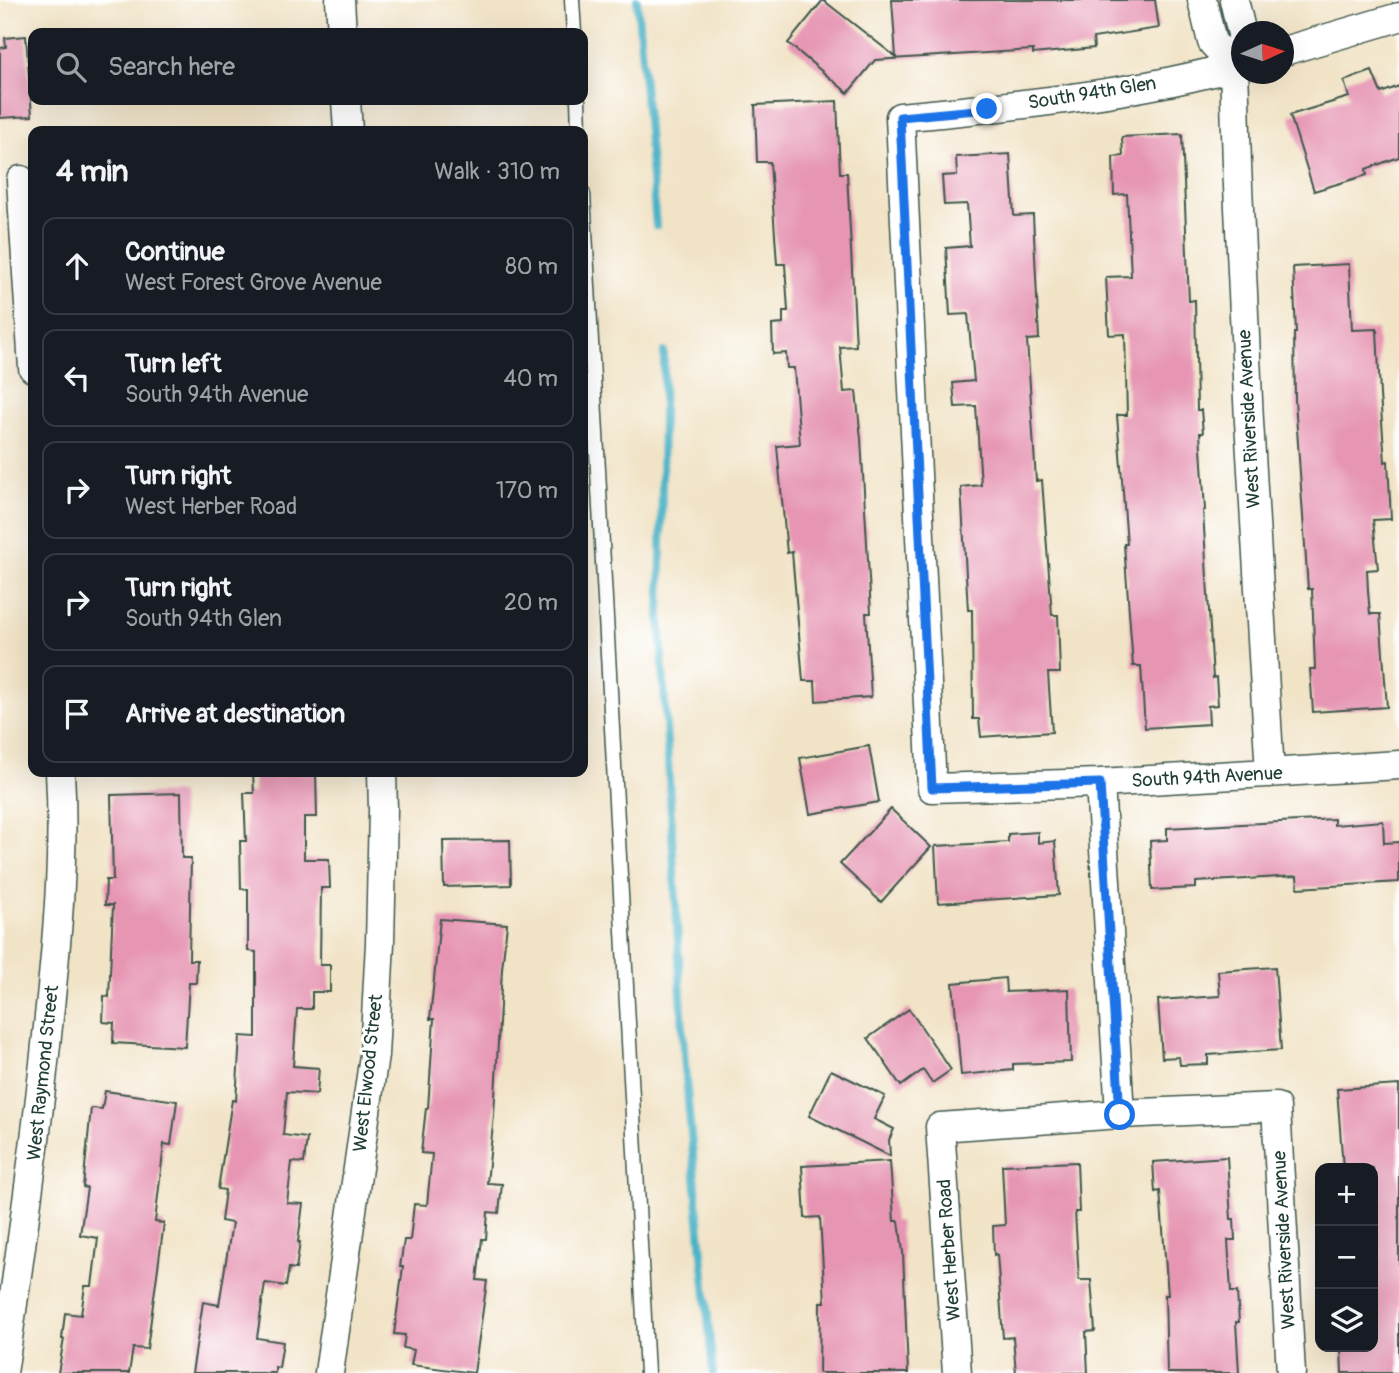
<!DOCTYPE html>
<meta charset="utf-8">
<style>
:root{--surface:#171b24;--page:#242831;--text:#f1f3f6;--muted:#9ea1a6;--line:#363941}
body{margin:0;font-family:Pangolin,sans-serif;background:var(--page);color:var(--text)}
.controls{position:absolute;right:21px;bottom:21px;display:grid;overflow:hidden;border-radius:14px;box-shadow:0 7px 28px #0002}
.controls button{width:63px;height:63px;display:grid;place-items:center;padding:0;border:0;border-bottom:2px solid var(--line);background:var(--surface);color:var(--text);font:35px sans-serif}
.compass{position:absolute;left:1231px;top:21px;width:63px;height:63px;border-radius:50%;background:var(--surface);box-shadow:0 7px 28px #0002;rotate:87deg}
.stop{position:absolute;width:21px;height:21px;margin:-16px;border:5px solid #1a73e8;border-radius:50%;background:#fff}
.stop.end{background:#1a73e8;border-color:#fff;box-shadow:0 2px 7px #0008}
.list{margin:0;padding:0;list-style:none}
h2{display:flex;justify-content:space-between;align-items:center;height:91px;margin:0;padding:0 28px;font-size:30px}
h2 small{font-size:23px;font-weight:400;color:var(--muted)}
.list li{display:grid;grid-template-columns:46px 1fr auto;gap:21px;align-items:center;box-sizing:border-box;height:98px;margin:0 14px 14px;padding:0 14px;border:2px solid var(--line);border-radius:14px}
.list b{display:block;font-size:26px;white-space:nowrap}
.list p{margin:0;font-size:23px;white-space:nowrap;color:var(--muted)}
.list em{font-size:23px;font-style:normal;color:var(--muted)}
.icon{flex:none;width:38px;height:38px;fill:none;stroke:currentColor;stroke-width:2;stroke-linecap:round;stroke-linejoin:round}
.map{position:relative;flex:none;width:1399px;height:1373px;overflow:hidden}
.search{position:absolute;background:var(--surface);box-shadow:0 7px 28px #0002;left:28px;top:28px;width:560px;height:77px;display:flex;align-items:center;gap:18px;box-sizing:border-box;padding:0 24px;border-radius:14px;color:var(--muted);font-size:26px}
.panel{position:absolute;background:var(--surface);box-shadow:0 7px 28px #0002;left:28px;top:126px;width:560px;height:651px;border-radius:14px}
.map>svg:first-child{display:block}
</style>
<div class="map">
<svg width="1399" height="1373" viewBox="0 0 1399 1373">
<rect width="100%" height="100%" fill="#fff"/>
<filter id="ink" filterUnits="userSpaceOnUse"><feTurbulence type="fractalNoise" baseFrequency=".0143" numOctaves="2"/><feDisplacementMap in="SourceGraphic" scale="14" xChannelSelector="R" yChannelSelector="G"/><feConvolveMatrix kernelMatrix="1 2 1 2 8 2 1 2 1" color-interpolation-filters="sRGB"/></filter>
<filter id="wash" filterUnits="userSpaceOnUse"><feTurbulence type="fractalNoise" baseFrequency=".00686" numOctaves="4" result="noise"/><feDisplacementMap in="SourceGraphic" scale="28" xChannelSelector="R" yChannelSelector="G"/><feGaussianBlur stdDeviation="1.57" result="paint"/><feColorMatrix in="noise" values="0 0 0 0 0 0 0 0 0 0 0 0 0 0 0 0 0 1.4 0 .05"/><feComposite in="paint" operator="in"/></filter>
<g filter="url(#wash)">
<rect width="100%" height="100%" fill="#f1e3c6"/>
<g fill="none" stroke-linecap="round" stroke-linejoin="round">
<path stroke="#48b2c6" stroke-width="8" d="M637 0 656 226
M664 352 660 615 685 1068 713 1373"/>
</g>
<g id="blocks">
<path fill="#e695b3" d="M823 0 896 57 892 0H1155L1159 28 1093 38 1094 48 1033 54V50L875 60 848 93 788 43Z
M26 36 32 116 0 118V48L6 47 5 38Z
M1372 71 1381 93 1399 86V157L1366 169 1367 175 1314 191 1290 115 1349 97 1344 81Z
M837 101 840 173H847L856 346 840 347 844 392 856 391 861 439 871 613H866L871 697 816 701 815 681H803L792 552 787 553 777 446 800 444 794 368H787L786 353 773 354 772 325 783 324V311H788L785 264H777L770 162H757L755 105Z
M1182 134 1189 301 1195 300 1197 410H1201L1203 433H1200L1205 510 1203 511 1213 678 1216 677 1218 705 1208 706 1209 724 1145 728 1141 666H1133L1124 544H1127L1117 415H1127L1125 334 1109 335 1106 277 1131 276 1127 194 1114 195 1113 157 1123 156 1122 137Z
M1010 154 1014 216 1033 215 1039 339 1027 340 1031 402 1036 481 1042 480 1052 615H1058L1060 673H1048L1052 732 981 737 979 719H973L972 610H968L961 487 981 485 976 406 955 407 953 383 974 381 968 314 950 315 946 248 970 246 967 204 944 205 942 176 957 175 956 157Z
M1349 264 1352 330 1377 329 1380 395 1385 462 1388 461 1391 519 1373 520 1378 569 1367 570 1368 591 1370 614H1380L1387 707 1313 712 1310 669H1315L1312 589H1308L1295 400 1294 333H1296L1293 267Z
M869 746 879 802 810 814 800 758Z
M253 772H316L317 817H304V859H329L330 888H321L320 965H330V992H312V1009H297L293 1066 319 1068 317 1094 287 1092 283 1135 307 1138 304 1163 292 1162 287 1203 303 1204 298 1242H300L296 1269 289 1268 286 1286 265 1283 257 1338 283 1342 279 1368 275 1367V1373H192L203 1302 219 1305 232 1223 221 1221 225 1190 218 1189 232 1100 236 1101 240 1036 256 1037V952L248 951V889H241L240 841H246L244 793H254Z
M181 793 182 858H191L189 960H197L196 983H189L185 1047 113 1043 114 1023 103 1022 104 996 109 997 113 905H105L106 880H113L111 795Z
M891 809 931 847 881 902 840 864Z
M1334 819V825L1383 821 1384 843 1399 842V882L1298 888 1297 876 1196 882V888L1152 890 1150 841 1167 840V828Z
M1038 832V843L1055 841 1059 895 938 903 935 846 1008 842V834Z
M510 840 511 885 444 887 443 841Z
M440 919 507 924 502 969 494 1115 487 1183 502 1184 499 1213 488 1212 486 1239H482L477 1280 487 1281 474 1373 411 1365 414 1350 403 1348 405 1335 394 1334 403 1267H400L404 1240H410L414 1204 427 1205 432 1154 421 1153 426 1108H428L434 1019H430Z
M1275 967 1281 1050 1208 1055V1064L1180 1065 1179 1057 1162 1058 1158 1000 1220 996 1218 971Z
M1005 978 1006 992 1069 989 1071 1062 1013 1064V1070L961 1075 953 983Z
M909 1009 951 1070 932 1083 923 1070 901 1086 868 1038Z
M831 1070 885 1096 874 1119 894 1129 889 1140 890 1156 809 1116Z
M1399 1085V1373H1342L1341 1347H1373V1168H1343L1337 1089Z
M105 1091 177 1101 171 1145 164 1144 155 1222 164 1223 147 1349 133 1348 129 1373H58L64 1339H62L65 1313 81 1315 85 1286H92L98 1238 80 1235 87 1188 83 1187 91 1108 102 1109Z
M1227 1157 1231 1219H1234L1235 1240H1228L1231 1292H1237L1239 1322H1236L1239 1373H1167L1165 1295H1168L1160 1191 1155 1192 1153 1162Z
M890 1161 894 1221H899L903 1252 908 1373H819L820 1302H825L820 1217 805 1218 802 1166Z
M1077 1162 1079 1212H1075L1079 1280H1091L1095 1331 1086 1332 1088 1373H1016L1013 1337 1003 1338 997 1254 994 1255 993 1226 1005 1225 1002 1165Z"/>
</g>
</g>
<g filter="url(#ink)">
<use href="#blocks" fill-opacity="0" stroke="#3e564a" stroke-width="2"/>
<g fill="none" stroke-linecap="round" stroke-linejoin="round">
<defs>
<path id="service" d="M572 0 574 33
M578 100 579 131
M583 194 647 1373"/>
<path id="minor" d="M340 0 342 33
M1202 0 1212 42 1234 66
M1234 0 1242 34
M1242 38 1234 66 1237 165 1249 421 1270 773
M1284 51 1399 17
M1242 64C1135 95 1011 106 900 117L932 788 1100 783 1399 765
M346 100 348 131
M21 180 33 368
M1100 783 1120 1114
M3 1373C20 1257 36 1142 48 1026 57 942 65 856 60 772
M329 1373 374 1055 380 943 383 809 382 772
M957 1373 940 1127 1120 1114 1276 1107 1291 1373"/>
</defs>
<use href="#service" stroke="#3e564a" stroke-width="17"/>
<use href="#minor" stroke="#3e564a" stroke-width="31"/>
<use href="#service" stroke="#fff" stroke-width="14"/>
<use href="#minor" stroke="#fff" stroke-width="28"/>
</g>
</g>
<g fill="none" stroke-linecap="round" stroke-linejoin="round" filter="url(#ink)">
<path stroke="#1a73e8" stroke-width="9" d="M987 109 900 117 932 788 1100 783 1120 1115"/>
</g>
<g text-anchor="middle" dominant-baseline="central" stroke-width="6" stroke-linejoin="round" paint-order="stroke">
<g font-size="19" fill="#1f3d34" stroke="#fff">
<text transform="translate(1092 93) rotate(-9)">South 94th Glen</text>
<text transform="translate(1249 419) rotate(-93)">West Riverside Avenue</text>
<text transform="translate(1207 777) rotate(-3)">South 94th Avenue</text>
<text transform="translate(43 1073) rotate(-84)">West Raymond Street</text>
<text transform="translate(368 1073) rotate(-84)">West Elwood Street</text>
<text transform="translate(1284 1240) rotate(-93)">West Riverside Avenue</text>
<text transform="translate(949 1250) rotate(-94)">West Herber Road</text>
</g>
</g>
</svg>
<div class="controls">
<button>+</button>
<button>−</button>
<button><svg class="icon" aria-label="layers" viewBox="0 0 24 24"><path d="M12 4l9 5-9 5-9-5zM3 14l9 5 9-5"/></svg></button>
</div>
<svg class="compass" viewBox="-18 -18 36 36"><path d="M0-13l5 13h-10z" fill="#e53935"/><path d="M0 13l5-13h-10z" fill="#9ea1a6"/></svg>
<div class="stop" style="left:1120px;top:1115px"></div>
<div class="stop end" style="left:987px;top:109px"></div>
<div class="search"><svg class="icon" aria-label="search" viewBox="0 0 24 24"><circle cx="10" cy="10" r="6"/><path d="M15 15l6 6"/></svg>Search here</div>
<section class="panel">
<h2>4 min<small>Walk · 310 m</small></h2>
<ul class="list">
<li><svg class="icon" aria-label="ahead" viewBox="0 0 24 24"><path d="M12 20V5M6 11l6-6 6 6"/></svg><div><b>Continue</b><p>West Forest Grove Avenue</p></div><em>80 m</em></li>
<li><svg class="icon" aria-label="left" viewBox="0 0 24 24"><path d="M17 20v-9H6M10 6l-5 5 5 5"/></svg><div><b>Turn left</b><p>South 94th Avenue</p></div><em>40 m</em></li>
<li><svg class="icon" aria-label="right" viewBox="0 0 24 24"><path d="M7 20v-9h11M14 6l5 5-5 5"/></svg><div><b>Turn right</b><p>West Herber Road</p></div><em>170 m</em></li>
<li><svg class="icon" aria-label="right" viewBox="0 0 24 24"><path d="M7 20v-9h11M14 6l5 5-5 5"/></svg><div><b>Turn right</b><p>South 94th Glen</p></div><em>20 m</em></li>
<li><svg class="icon" aria-label="arrive" viewBox="0 0 24 24"><path d="M6 21V4h12l-3 4 3 4H6"/></svg><div><b>Arrive at destination</b></div></li>
</ul>
</section>
</div>
